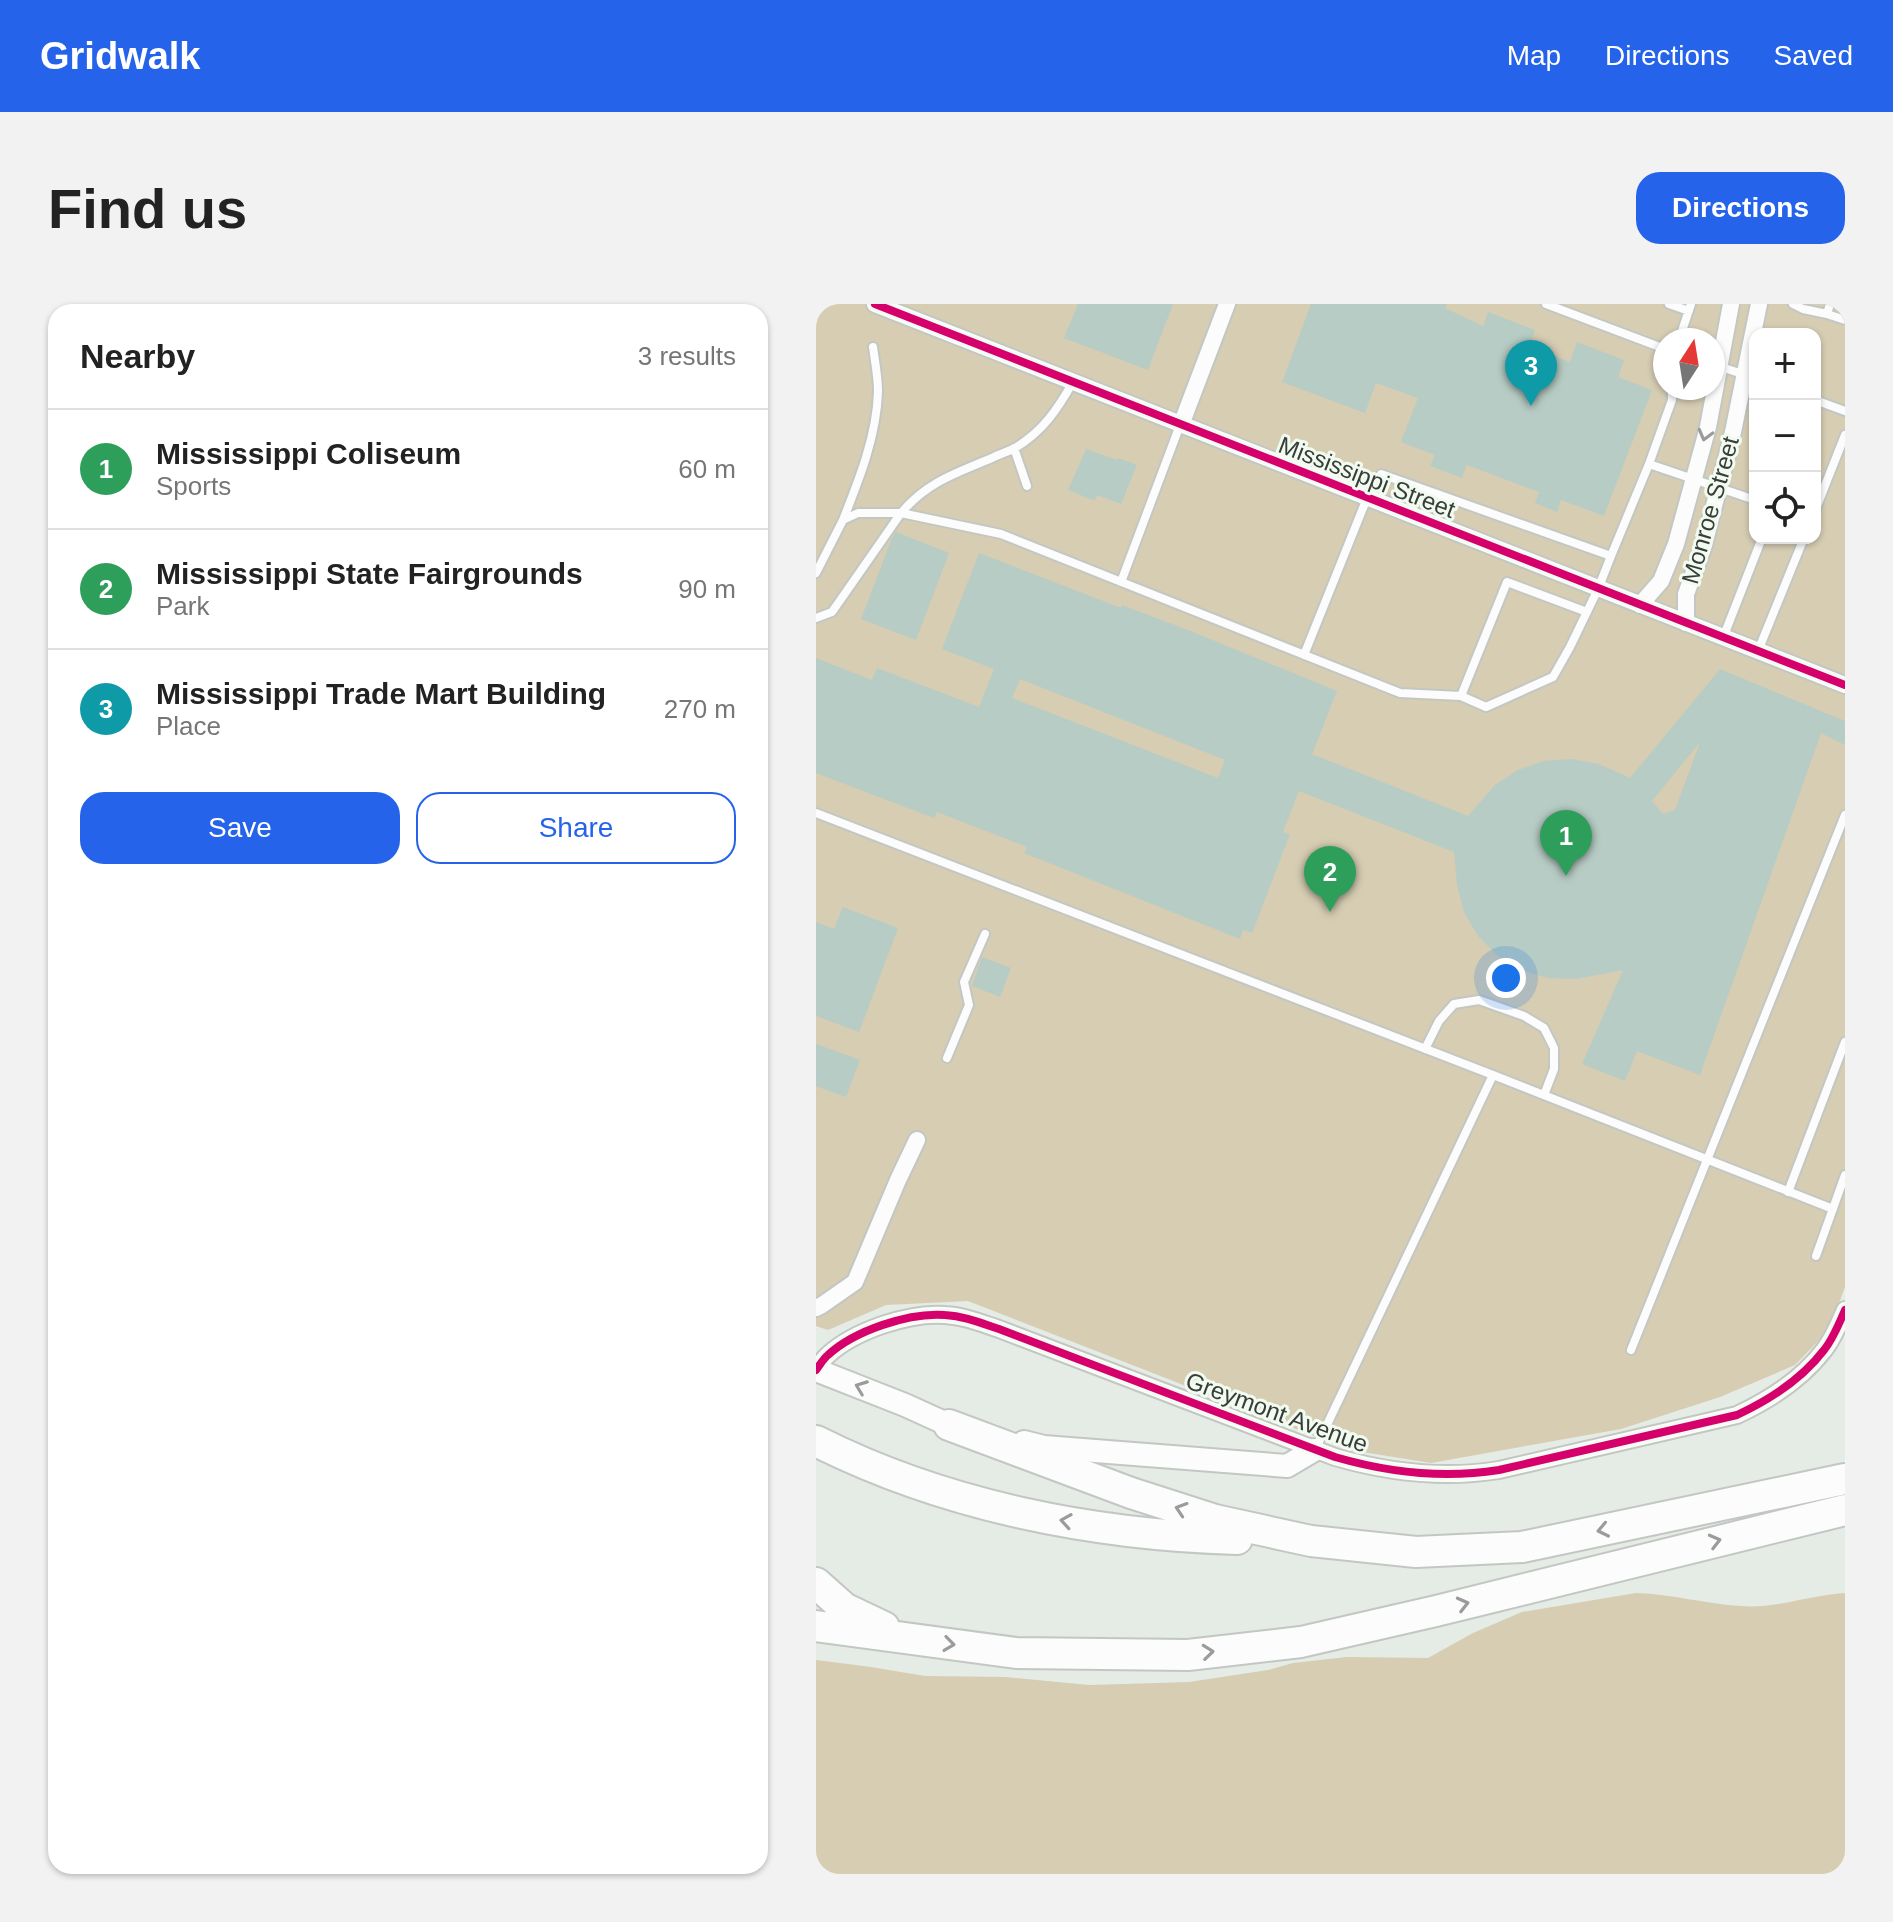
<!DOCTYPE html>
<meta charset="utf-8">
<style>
:root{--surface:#fff;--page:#f2f2f2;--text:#222;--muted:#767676;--line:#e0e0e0;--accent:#2563eb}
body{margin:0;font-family:Arial,sans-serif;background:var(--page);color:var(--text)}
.controls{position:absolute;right:24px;top:24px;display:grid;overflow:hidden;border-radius:16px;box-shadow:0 2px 6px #0004}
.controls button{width:72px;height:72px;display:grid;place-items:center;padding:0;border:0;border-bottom:2px solid var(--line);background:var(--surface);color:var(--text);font:40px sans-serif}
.compass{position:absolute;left:837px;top:24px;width:72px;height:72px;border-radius:50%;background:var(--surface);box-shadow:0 2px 6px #0004;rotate:12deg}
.you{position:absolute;left:690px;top:674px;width:28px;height:28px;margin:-20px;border:6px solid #fff;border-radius:50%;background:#1a73e8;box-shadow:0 0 0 12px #1a73e833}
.badge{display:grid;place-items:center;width:52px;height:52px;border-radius:50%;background:var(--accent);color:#fff;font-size:26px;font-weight:700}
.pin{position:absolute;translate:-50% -66px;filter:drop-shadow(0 2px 4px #0008)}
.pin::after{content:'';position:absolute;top:42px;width:28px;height:24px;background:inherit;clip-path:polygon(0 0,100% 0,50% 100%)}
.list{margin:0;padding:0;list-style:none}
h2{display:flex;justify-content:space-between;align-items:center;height:104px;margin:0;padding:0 32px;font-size:34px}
h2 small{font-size:26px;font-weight:400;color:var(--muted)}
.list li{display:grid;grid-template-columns:52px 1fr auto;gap:24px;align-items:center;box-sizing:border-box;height:120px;padding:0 32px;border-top:2px solid var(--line)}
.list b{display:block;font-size:30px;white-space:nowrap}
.list p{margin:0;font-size:26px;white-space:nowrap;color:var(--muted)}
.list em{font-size:26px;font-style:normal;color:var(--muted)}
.actions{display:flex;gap:16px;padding:24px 32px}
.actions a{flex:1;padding:18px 0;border:2px solid var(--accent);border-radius:24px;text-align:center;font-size:28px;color:var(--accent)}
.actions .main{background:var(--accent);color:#fff}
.icon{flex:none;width:44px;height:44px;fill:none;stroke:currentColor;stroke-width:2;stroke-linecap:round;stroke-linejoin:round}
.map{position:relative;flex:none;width:1029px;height:1570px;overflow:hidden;border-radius:24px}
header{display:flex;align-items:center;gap:48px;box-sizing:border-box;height:112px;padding:0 40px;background:var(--accent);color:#fff}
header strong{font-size:38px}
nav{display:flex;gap:44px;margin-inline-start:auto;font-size:28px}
.intro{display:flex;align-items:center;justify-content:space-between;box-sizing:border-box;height:192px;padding:0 48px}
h1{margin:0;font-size:56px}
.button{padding:20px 36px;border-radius:24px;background:var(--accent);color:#fff;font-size:28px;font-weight:700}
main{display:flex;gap:48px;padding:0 48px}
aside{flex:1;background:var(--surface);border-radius:24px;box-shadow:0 2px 6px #0004}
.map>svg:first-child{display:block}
</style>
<header>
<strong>Gridwalk</strong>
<nav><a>Map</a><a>Directions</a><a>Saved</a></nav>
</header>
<div class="intro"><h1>Find us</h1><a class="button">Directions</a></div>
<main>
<aside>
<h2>Nearby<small>3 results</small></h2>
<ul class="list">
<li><span class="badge" style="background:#2e9e5b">1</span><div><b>Mississippi Coliseum</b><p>Sports</p></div><em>60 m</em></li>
<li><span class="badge" style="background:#2e9e5b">2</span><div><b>Mississippi State Fairgrounds</b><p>Park</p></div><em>90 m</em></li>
<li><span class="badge" style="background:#0f9aa8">3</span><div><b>Mississippi Trade Mart Building</b><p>Place</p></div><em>270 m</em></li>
</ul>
<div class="actions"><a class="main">Save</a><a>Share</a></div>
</aside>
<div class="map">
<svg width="1029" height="1570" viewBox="0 0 1029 1570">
<rect width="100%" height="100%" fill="#e5ebe5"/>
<path fill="#d6cdb3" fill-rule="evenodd" d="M0 0H1029V983L1013 1026 979 1061 904 1093 805 1125 615 1159 534 1146 152 997 70 1001 12 1026 0 1022ZM939 30H999V234H939ZM849 36H897V84H849Z
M820 1289C856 1290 890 1300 925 1302 960 1305 994 1291 1029 1289V1570H0V1356L55 1363 109 1372 189 1373 273 1381 373 1378 452 1366 477 1359 531 1353 612 1354 657 1329 706 1308Z"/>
<path fill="#b7ccc4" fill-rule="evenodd" d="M262 0H357L332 66 248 34Z
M495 0H631L629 4 667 22 672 8 719 26 713 43 754 58 761 38 808 56 802 73 836 86 788 212 745 196 741 208 719 199 723 188 651 161 646 174 614 162 619 151 585 138 602 94 560 79 549 109 466 78Z
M270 145 301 156 302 154 321 161 305 200 281 191 279 197 252 186Z
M80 228 133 249 100 336 45 315 76 234Z
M163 249 305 304 306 301 372 326 521 387 496 450 652 512 679 481 702 466 728 457 756 455 783 460 814 474 904 365 1029 417V441L1005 429 884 771 821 747 809 777 766 760 807 666 760 675 732 674 705 666 682 652 662 632 648 608 641 581 638 548 483 487 467 528 474 530 436 629 427 626 424 635 208 549 211 543 121 508 118 514 0 469V354L56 376 61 364 163 403 178 365 126 345ZM204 375 409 456 402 474 196 394ZM884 438 859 506 847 510 836 497Z
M27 603 82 624 43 728 0 712V618L18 625Z
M166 653 195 664 184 693 156 682Z
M0 740 44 756 30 793 0 782Z"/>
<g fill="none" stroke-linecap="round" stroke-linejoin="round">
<defs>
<path id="lane" d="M730 0 849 45
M853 0 873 7
M977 0 987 5 1011 10
M1014 0 1011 10 1029 16
M863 36 875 0
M902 62 939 74
M999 96 1029 107
M198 144 211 182
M833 160 939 196
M565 170 795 252 833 160 856 96V84
M999 207 1029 131
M27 216C43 176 61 131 62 87 62 73 59 58 57 43
M0 269 27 216 42 209H85C111 178 140 169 176 154 183 150 192 148 199 144 227 127 241 106 257 78
M305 278 364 121
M771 308 691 278 645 392 670 403 737 373 754 343 782 285 795 252
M0 314 16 308 85 209 185 230 584 389 645 392
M907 334 946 234
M942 347 988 234
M488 351 551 194
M0 509 677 771 1017 905
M609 745 623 717 638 700 663 696 708 712 728 724 738 744V765L728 791
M131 754 153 701 148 678 169 630
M972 888 1029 738
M1000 952 1029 871
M815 1046 1029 511
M499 1146 677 771"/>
<path id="street" d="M59 0 1029 381
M365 121 411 0
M824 301 845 277 860 240 892 123 915 0
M870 319V290L888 241 917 128 943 0
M0 1004 6 1001 39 978 82 876 101 836
M0 1066C4 1061 7 1055 12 1051 38 1027 93 1008 129 1011 148 1012 165 1019 183 1025L519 1153C574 1169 627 1175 683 1166L921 1111C953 1096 986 1075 1008 1046 1017 1035 1023 1020 1029 1006"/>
<path id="secondary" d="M0 1066 89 1101 133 1121 148 1124
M208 1138 228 1143 471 1162 498 1146"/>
<path id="highway" d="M133 1121 315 1189 399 1216 495 1237 600 1248 706 1243 1029 1175
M0 1137C129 1202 278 1231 421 1235
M0 1279 28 1304 68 1323
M0 1322 200 1349 372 1351 485 1338 620 1307 1029 1206"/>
</defs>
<use href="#lane" stroke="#c3c7c3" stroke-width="12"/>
<use href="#street" stroke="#c3c7c3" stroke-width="20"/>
<use href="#secondary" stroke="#c3c7c3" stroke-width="26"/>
<use href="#highway" stroke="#c3c7c3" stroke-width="34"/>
<use href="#lane" stroke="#fbfcfb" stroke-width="8"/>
<use href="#street" stroke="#fbfcfb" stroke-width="16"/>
<use href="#secondary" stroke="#fbfcfb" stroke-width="22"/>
<use href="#highway" stroke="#fbfcfb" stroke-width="30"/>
<defs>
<path id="cycleway" d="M59 0 1029 381
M0 1066C4 1061 7 1055 12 1051 38 1027 93 1008 129 1011 148 1012 165 1019 183 1025L519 1153C574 1169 627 1175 683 1166L921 1111C953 1096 986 1075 1008 1046 1017 1035 1023 1020 1029 1006"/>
</defs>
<use href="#cycleway" stroke="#f1fbf0" stroke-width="13"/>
<use href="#cycleway" stroke="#d6006c" stroke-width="8"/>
</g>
<defs><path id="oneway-chevron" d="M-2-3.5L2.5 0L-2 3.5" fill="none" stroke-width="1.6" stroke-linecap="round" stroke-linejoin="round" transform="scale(2)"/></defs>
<g stroke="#9a9c9a">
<use href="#oneway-chevron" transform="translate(889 131) rotate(105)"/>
<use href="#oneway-chevron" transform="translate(45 1083) rotate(-159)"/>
<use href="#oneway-chevron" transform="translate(365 1205) rotate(-162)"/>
<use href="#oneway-chevron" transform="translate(250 1217) rotate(-171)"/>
<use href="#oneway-chevron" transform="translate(787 1226) rotate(168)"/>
<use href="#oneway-chevron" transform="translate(899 1237) rotate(-14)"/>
<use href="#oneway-chevron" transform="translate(647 1300) rotate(-14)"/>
<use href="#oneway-chevron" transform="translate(133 1340) rotate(8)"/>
<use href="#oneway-chevron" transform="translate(392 1348) rotate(-6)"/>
</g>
<g text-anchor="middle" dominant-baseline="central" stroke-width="6" stroke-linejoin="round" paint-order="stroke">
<g font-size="24" fill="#393d39" stroke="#f1fbf0">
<text transform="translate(551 173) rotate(21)">Mississippi Street</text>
<text transform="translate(894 206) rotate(-74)">Monroe Street</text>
<text transform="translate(461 1108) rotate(20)">Greymont Avenue</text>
</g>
</g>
</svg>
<div class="controls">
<button>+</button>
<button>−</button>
<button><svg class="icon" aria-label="locate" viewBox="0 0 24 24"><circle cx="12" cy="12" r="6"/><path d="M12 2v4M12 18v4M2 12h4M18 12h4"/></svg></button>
</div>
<svg class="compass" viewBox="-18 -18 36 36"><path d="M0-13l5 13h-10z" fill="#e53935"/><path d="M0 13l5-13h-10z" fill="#767676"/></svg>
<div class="you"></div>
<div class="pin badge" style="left:750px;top:572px;background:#2e9e5b">1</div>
<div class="pin badge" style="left:514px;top:608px;background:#2e9e5b">2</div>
<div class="pin badge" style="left:715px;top:102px;background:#0f9aa8">3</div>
</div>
</main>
